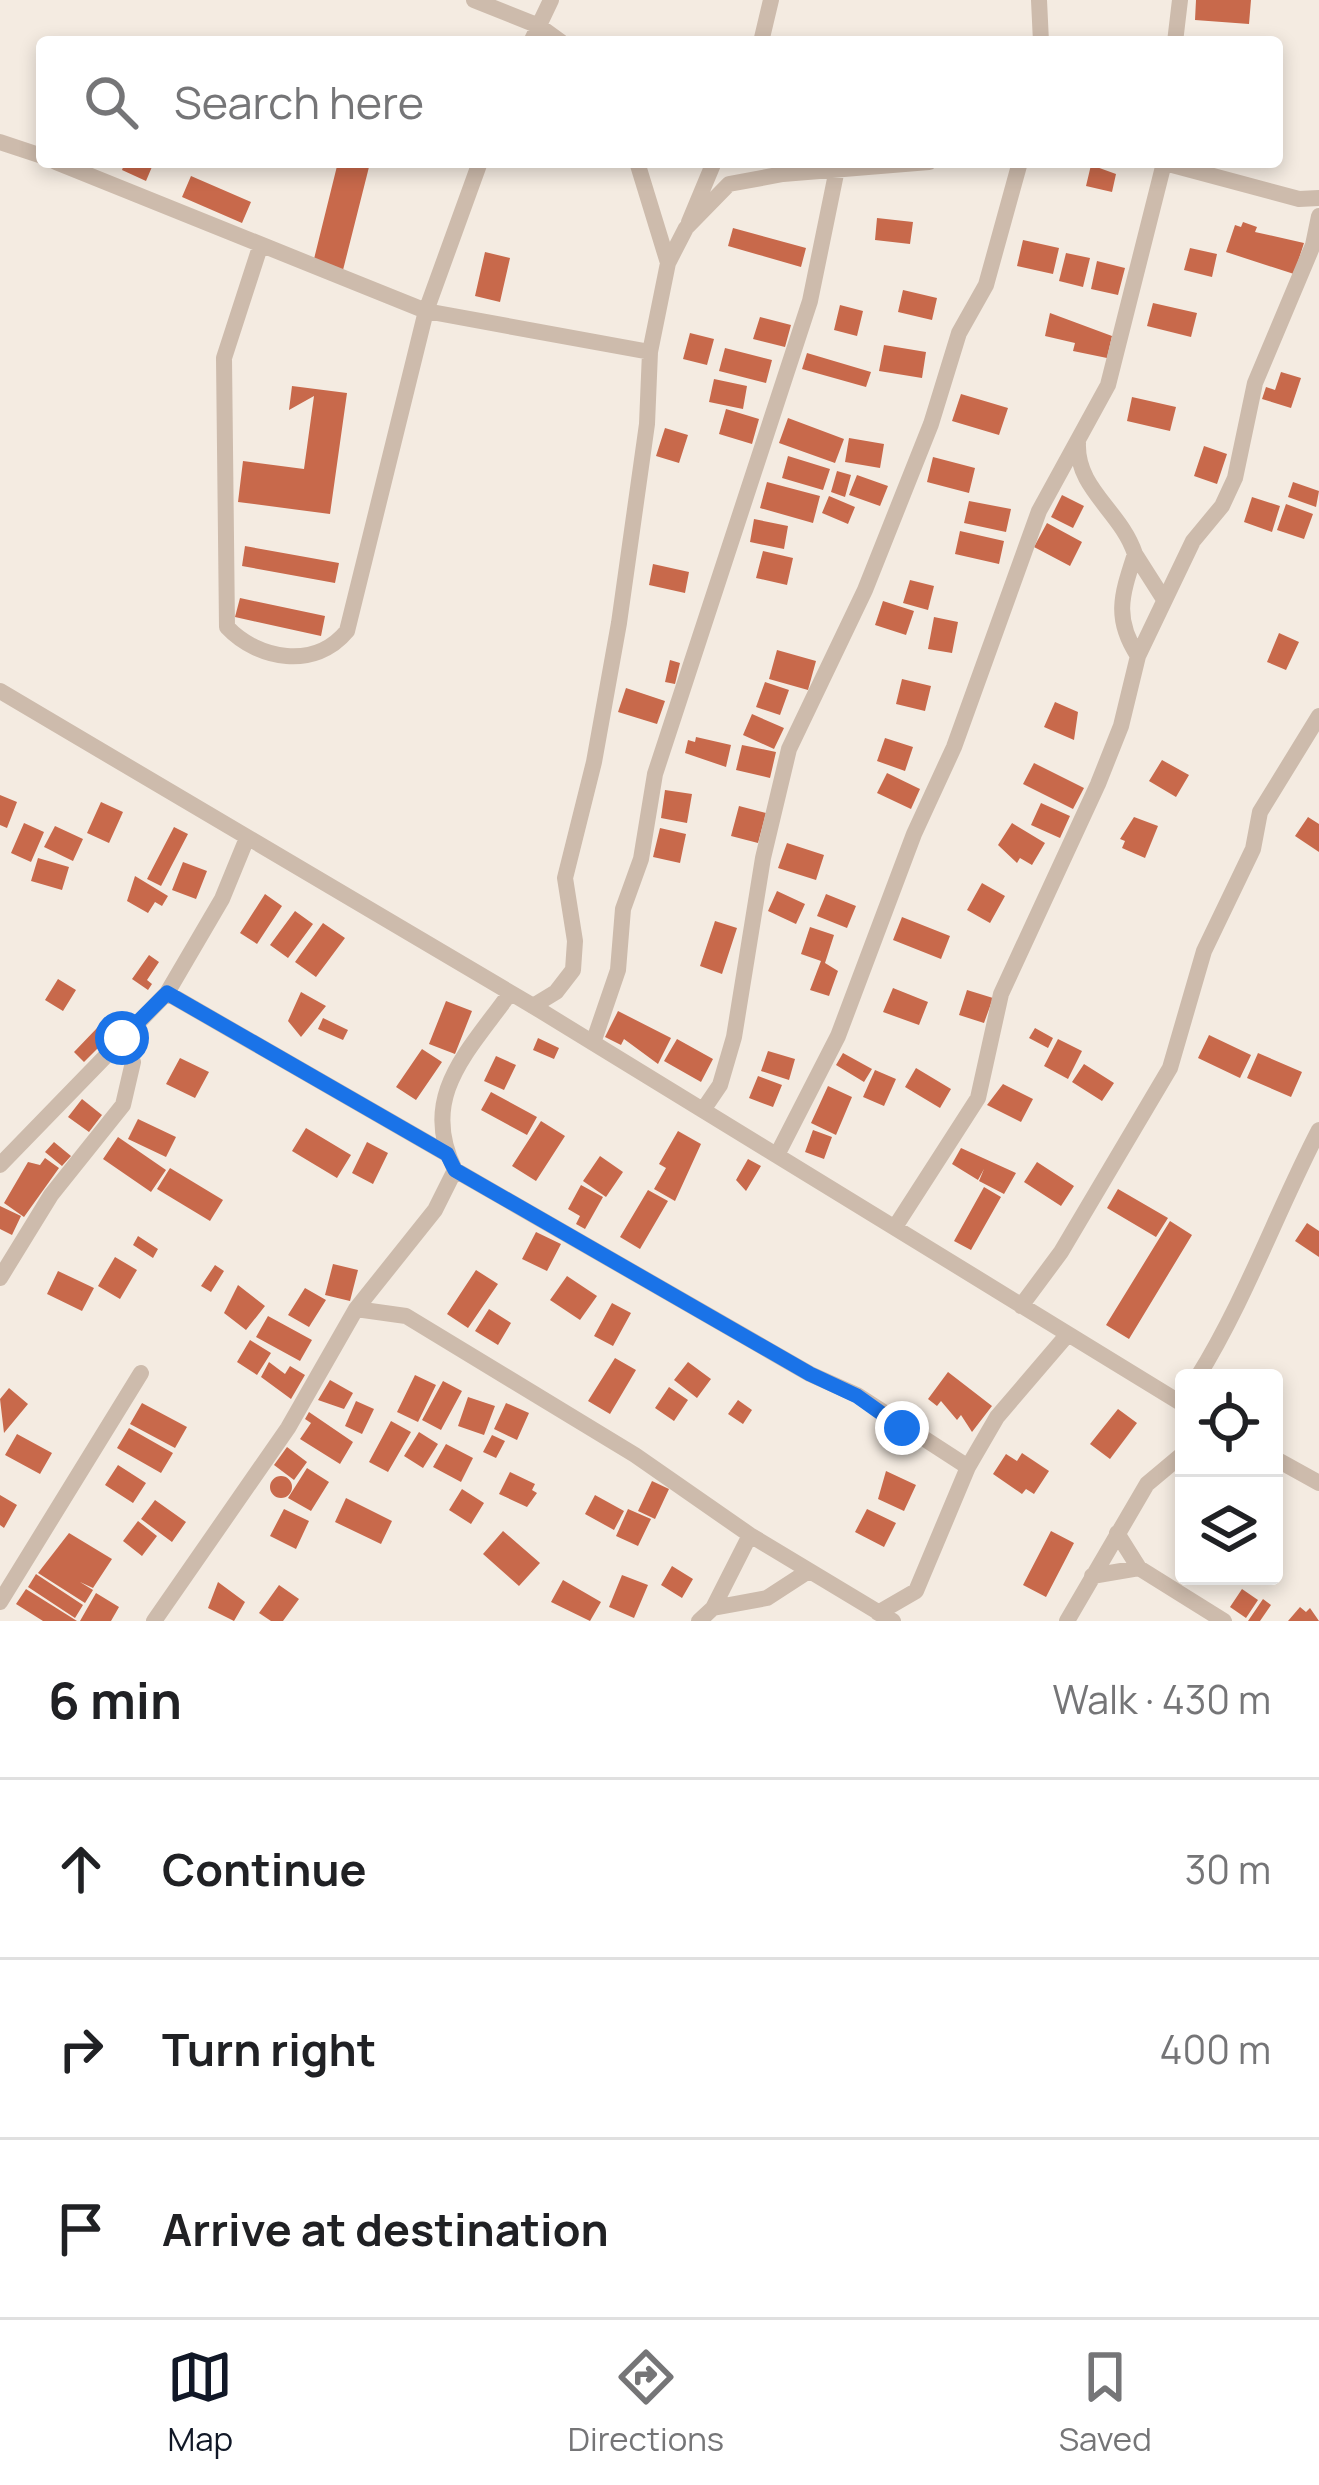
<!DOCTYPE html>
<meta charset="utf-8">
<style>
:root{--surface:#fff;--page:#f6f6f6;--text:#202124;--muted:#757577;--line:#e0e0e0;--accent:#111827}
body{margin:0;font-family:Manrope,sans-serif;background:var(--page);color:var(--text)}
.controls{position:absolute;right:36px;bottom:36px;display:grid;overflow:hidden;border-radius:12px;box-shadow:0 6px 18px #0003}
.controls button{width:108px;height:108px;display:grid;place-items:center;padding:0;border:0;border-bottom:3px solid var(--line);background:var(--surface);color:var(--text);font:60px sans-serif}
.stop{position:absolute;width:36px;height:36px;margin:-27px;border:9px solid #1a73e8;border-radius:50%;background:#fff}
.stop.end{background:#1a73e8;border-color:#fff;box-shadow:0 3px 12px #0008}
.list{margin:0;padding:0;list-style:none}
h2{display:flex;justify-content:space-between;align-items:center;height:156px;margin:0;padding:0 48px;font-size:51px}
h2 small{font-size:39px;font-weight:400;color:var(--muted)}
.list li{display:grid;grid-template-columns:78px 1fr auto;gap:36px;align-items:center;box-sizing:border-box;height:180px;padding:0 48px;border-top:3px solid var(--line)}
.list b{display:block;font-size:45px;white-space:nowrap}
.list em{font-size:39px;font-style:normal;color:var(--muted)}
.icon{flex:none;width:66px;height:66px;fill:none;stroke:currentColor;stroke-width:2;stroke-linecap:round;stroke-linejoin:round}
.map{position:relative;flex:none;width:1319px;height:1621px;overflow:hidden}
.search{position:absolute;background:var(--surface);box-shadow:0 6px 18px #0003;left:36px;right:36px;top:36px;height:132px;display:flex;align-items:center;gap:30px;box-sizing:border-box;padding:0 42px;border-radius:12px;color:var(--muted);font-size:45px}
.sheet{height:696px;background:var(--surface)}
nav{display:flex;justify-content:space-around;align-items:center;box-sizing:border-box;height:168px;border-top:3px solid var(--line);background:var(--surface);font-size:33px;color:var(--muted)}
nav a{display:grid;justify-items:center;gap:6px}
nav .on{color:var(--accent)}
.map>svg:first-child{display:block}
</style>
<div class="map">
<svg width="1319" height="1621" viewBox="0 0 1319 1621">
<rect width="100%" height="100%" fill="#f4ebe1"/>
<path fill="#c8694b" d="M1196 0H1251L1249 24 1195 20Z
M125 162H154L146 181 122 170Z
M338 162 369 167 343 270 313 263Z
M1091 165 1116 174 1112 192 1086 186Z
M191 176 251 202 242 223 182 197Z
M877 218 913 222 910 244 875 240Z
M1243 222 1257 227 1255 232 1304 243 1294 274 1226 252 1235 225 1241 227Z
M733 228 806 248 801 267 728 246Z
M1023 240 1059 248 1053 274 1017 266Z
M1190 248 1217 254 1212 277 1184 270Z
M485 252 510 258 500 302 475 296Z
M1066 253 1090 258 1083 287 1059 281Z
M1097 261 1125 268 1118 295 1091 289Z
M903 290 937 298 932 320 898 312Z
M1153 303 1197 313 1191 337 1147 326Z
M840 305 863 311 857 336 834 330Z
M1050 313 1112 336 1107 358 1073 351 1075 343 1045 336Z
M760 317 791 325 785 347 753 339Z
M690 333 714 339 707 365 683 359Z
M884 345 926 352 922 378 879 371Z
M725 348 772 360 766 383 719 371Z
M807 353 871 372 866 387 802 369Z
M1281 372 1301 378 1291 408 1262 399 1266 387 1275 390Z
M714 379 747 386 743 409 709 402Z
M292 386 347 393 330 514 238 502 243 461 304 469 314 396 289 410Z
M961 394 1008 408 999 435 952 421Z
M1132 397 1176 407 1170 431 1127 421Z
M726 409 759 419 752 444 719 434Z
M788 418 844 439 835 463 779 443Z
M665 428 688 435 679 463 656 456Z
M849 438 884 444 880 468 845 462Z
M1204 446 1227 454 1217 484 1194 476Z
M788 456 830 469 823 490 782 478Z
M933 457 975 468 969 493 927 482Z
M837 471 851 475 845 497 831 492Z
M857 475 888 486 880 506 849 495Z
M767 482 820 496 813 523 760 508Z
M1293 482 1319 491 1316 507 1288 497Z
M1062 495 1084 506 1073 528 1051 517Z
M829 496 855 507 848 524 822 513Z
M1252 497 1280 506 1272 532 1244 522Z
M969 501 1011 509 1006 532 964 523Z
M1286 504 1313 514 1304 539 1277 530Z
M754 519 788 526 784 549 750 542Z
M1047 523 1082 542 1070 566 1034 547Z
M960 531 1004 541 999 564 955 554Z
M245 546 339 563 335 583 242 566Z
M763 551 793 558 787 585 756 578Z
M653 564 689 572 685 593 649 585Z
M910 580 934 586 928 610 903 603Z
M240 598 325 616 321 636 235 617Z
M883 601 914 611 906 635 875 625Z
M934 617 958 622 952 653 928 649Z
M1279 633 1299 642 1286 670 1267 662Z
M777 650 816 661 808 690 769 679Z
M670 660 680 663 675 684 665 682Z
M902 679 931 686 925 711 896 704Z
M765 682 789 690 780 715 756 707Z
M626 688 665 701 657 724 618 712Z
M1055 702 1078 712 1074 740 1044 727Z
M752 714 784 728 774 749 743 735Z
M696 737 731 745 726 767 685 753 688 740 695 742Z
M885 738 913 747 905 771 877 761Z
M742 745 776 752 770 778 736 770Z
M1162 760 1189 775 1176 797 1149 781Z
M1034 763 1084 788 1073 809 1023 784Z
M887 773 920 789 911 809 877 793Z
M665 790 692 794 687 823 661 818Z
M0 795 17 802 7 828 0 825Z
M101 802 123 812 109 843 87 833Z
M1041 803 1070 816 1060 838 1031 825Z
M739 806 766 813 758 843 731 836Z
M1134 817 1158 826 1145 858 1122 848 1125 841 1120 839Z
M1308 817 1319 824V852L1295 836Z
M24 823 44 832 31 862 11 853Z
M1012 823 1045 843 1032 865 1020 858 1017 863 998 845Z
M55 826 83 839 73 861 44 847Z
M174 827 188 834 161 886 147 879Z
M660 828 686 834 680 863 653 857Z
M787 843 824 855 816 880 778 868Z
M38 858 69 867 62 890 31 881Z
M183 862 207 871 196 899 172 890Z
M135 876 168 896 162 906 155 902 148 913 127 901Z
M982 883 1005 896 990 923 967 910Z
M777 891 805 904 796 924 768 911Z
M265 894 282 906 257 944 240 933Z
M826 894 856 906 847 928 817 916Z
M295 911 313 924 288 958 270 945Z
M902 917 950 936 941 959 893 940Z
M715 921 737 928 722 974 700 966Z
M323 923 345 938 316 977 295 962Z
M810 927 834 935 825 963 838 971 829 996 810 990 821 961 801 954Z
M149 955 159 962 147 980 152 984 148 990 132 979Z
M58 979 76 990 63 1011 45 1000Z
M893 988 928 1002 919 1025 883 1012Z
M967 990 993 998 984 1023 959 1015Z
M301 992 326 1006 301 1037 288 1021Z
M446 1001 472 1011 455 1054 429 1044Z
M618 1011 671 1038 658 1064 624 1039 621 1045 605 1037Z
M323 1018 348 1030 343 1040 318 1029Z
M98 1027 109 1037 84 1062 74 1052Z
M1035 1028 1053 1038 1048 1048 1029 1038Z
M1209 1035 1251 1055 1240 1078 1198 1058Z
M538 1038 559 1048 554 1059 533 1050Z
M677 1039 713 1059 701 1082 664 1061Z
M1058 1039 1082 1051 1068 1079 1044 1066Z
M422 1049 442 1062 416 1100 396 1087Z
M768 1051 795 1059 789 1080 761 1071Z
M843 1053 872 1069 864 1082 836 1065Z
M1258 1053 1302 1072 1291 1097 1247 1078Z
M496 1056 516 1065 504 1090 484 1081Z
M180 1058 209 1072 195 1098 166 1084Z
M1084 1064 1114 1083 1102 1101 1072 1082Z
M916 1068 951 1089 940 1108 905 1087Z
M875 1070 896 1079 884 1106 863 1097Z
M758 1076 782 1085 773 1107 749 1098Z
M1003 1084 1033 1099 1021 1122 987 1105Z
M828 1086 852 1097 836 1135 811 1123Z
M491 1092 537 1117 527 1135 481 1110Z
M82 1099 102 1115 89 1132 68 1117Z
M138 1119 176 1137 166 1157 128 1139Z
M541 1121 565 1136 536 1181 512 1166Z
M306 1128 351 1155 337 1178 292 1151Z
M813 1130 832 1137 824 1159 805 1152Z
M678 1131 701 1144 675 1201 654 1189 666 1168 659 1164Z
M118 1137 166 1170 151 1192 103 1159Z
M54 1142 71 1156 62 1166 45 1152Z
M367 1142 388 1153 373 1184 352 1173Z
M961 1148 1016 1173 1004 1194 979 1181 984 1169 978 1180 952 1164Z
M600 1156 623 1172 606 1197 583 1181Z
M45 1158 59 1168 24 1217 4 1203 28 1162 40 1165Z
M748 1159 761 1166 746 1191 736 1180Z
M1037 1162 1074 1186 1061 1206 1024 1182Z
M170 1168 223 1200 210 1221 157 1189Z
M581 1185 603 1197 585 1229 576 1224 580 1216 568 1209Z
M984 1187 1001 1197 971 1250 954 1241Z
M1118 1189 1168 1218 1156 1237 1107 1208Z
M648 1190 668 1201 640 1249 620 1237Z
M0 1206 21 1216 12 1235 0 1229Z
M1170 1221 1192 1235 1129 1339 1106 1325Z
M1307 1223 1319 1231V1257L1295 1241Z
M536 1232 561 1244 547 1271 522 1259Z
M138 1236 158 1249 153 1258 133 1245Z
M115 1257 137 1270 120 1299 98 1286Z
M333 1264 358 1270 350 1301 325 1295Z
M215 1265 224 1271 211 1292 201 1286Z
M476 1270 498 1284 468 1328 447 1314Z
M58 1271 94 1288 82 1311 47 1294Z
M567 1276 597 1296 580 1320 550 1300Z
M238 1285 265 1306 246 1330 224 1313Z
M305 1288 326 1300 309 1327 288 1315Z
M612 1303 631 1313 613 1346 594 1336Z
M489 1309 511 1323 498 1345 475 1331Z
M268 1316 312 1340 300 1361 256 1337Z
M250 1340 271 1353 257 1375 237 1362Z
M615 1358 636 1370 610 1414 588 1401Z
M269 1362 285 1374 290 1366 305 1375 291 1399 261 1377Z
M688 1362 711 1379 697 1398 674 1380Z
M948 1372 992 1406 972 1432 961 1415 957 1420 941 1401 937 1406 928 1399Z
M415 1375 436 1385 418 1422 397 1412Z
M330 1380 353 1393 344 1409 318 1400Z
M443 1381 462 1391 441 1430 422 1420Z
M669 1387 688 1400 674 1421 655 1408Z
M9 1388 28 1404 4 1433 0 1399Z
M468 1397 495 1406 484 1435 458 1426Z
M738 1400 752 1410 743 1424 728 1414Z
M356 1401 374 1409 362 1434 345 1426Z
M142 1403 187 1427 175 1448 130 1424Z
M506 1403 529 1413 517 1440 494 1429Z
M1118 1409 1137 1423 1110 1459 1090 1444Z
M309 1412 353 1442 340 1464 300 1439 311 1423 305 1419Z
M391 1421 411 1432 388 1472 369 1462Z
M129 1428 173 1453 161 1473 117 1448Z
M419 1432 438 1444 423 1468 404 1456Z
M17 1434 52 1453 40 1474 5 1455Z
M492 1435 505 1441 496 1458 483 1452Z
M446 1444 473 1458 461 1482 433 1467Z
M287 1447 307 1462 294 1480 274 1465Z
M1022 1453 1049 1471 1034 1494 1026 1489 1022 1494 993 1474 1006 1454 1017 1461Z
M118 1465 146 1483 133 1503 105 1485Z
M307 1468 329 1482 311 1511 288 1498Z
M886 1471 916 1485 904 1511 878 1499Z
M510 1472 535 1484 532 1490 537 1493 527 1507 499 1494Z
M270 1487a11 11 0 1 1 22 0a11 11 0 1 1-22 0Z
M652 1481 669 1489 655 1519 638 1511Z
M462 1489 484 1503 471 1524 449 1510Z
M0 1495 17 1505 4 1528 0 1525Z
M595 1495 624 1511 614 1530 585 1514Z
M346 1498 392 1521 381 1544 335 1522Z
M155 1500 186 1522 172 1542 141 1519Z
M284 1509 309 1521 296 1549 270 1536Z
M628 1509 651 1519 638 1546 616 1536Z
M867 1509 896 1523 884 1547 855 1532Z
M138 1521 157 1536 142 1556 123 1541Z
M503 1531 540 1563 519 1586 483 1554Z
M1051 1531 1074 1543 1046 1597 1023 1585Z
M69 1533 112 1559 93 1588 80 1582 93 1590 85 1603 38 1573Z
M672 1566 693 1579 682 1598 661 1585Z
M36 1574 83 1605 75 1618 28 1587Z
M622 1575 648 1585 634 1618 609 1607Z
M563 1580 601 1602 590 1621 551 1602Z
M218 1582 245 1602 234 1621 208 1608Z
M279 1585 299 1599 283 1621H271L259 1613Z
M26 1589 77 1621H43L16 1604Z
M1242 1589 1258 1600 1246 1618 1230 1607Z
M96 1593 119 1607 111 1621H80Z
M1263 1599 1271 1605 1260 1621H1248Z
M1300 1607 1306 1612 1310 1608 1319 1621H1288Z"/>
<g fill="none" stroke-linecap="round" stroke-linejoin="round">
<path stroke="#cdbbac" stroke-width="16" d="M474 0 539 26 561 42
M1039 0 1041 42
M531 42 551 0
M761 42 771 0
M1175 42 1180 0
M0 142 42 156
M56 162 426 311 650 352
M637 162 668 263
M1161 162 1299 199 1319 198
M689 222 714 162
M260 247 224 358 227 627C258 660 315 670 347 631L426 311 480 162
M1078 443C1076 489 1121 511 1135 554 1122 594 1113 618 1138 656
M1135 554 1163 598
M0 691 533 1006 1184 1405
M167 993 447 1154
M533 1006 556 992 573 970 575 941 565 878 594 762 619 623 647 424 650 352 668 263 686 228 729 184 783 174 929 162
M593 1043 618 970 623 909 641 859 655 774 810 301 837 169
M703 1110 720 1085 734 1037 763 858 789 749 865 590 931 424 959 333 986 285 1020 162
M777 1155 838 1036 914 834 954 747 1039 511 1108 385 1164 163
M0 1165 167 993 222 899 247 838
M455 1170 810 1374 857 1395 968 1467
M895 1227 978 1098 1001 994 1098 784 1121 726 1138 656 1193 541 1222 506 1235 478 1255 383 1313 245 1319 216
M0 1278 51 1195 123 1105 133 1062 122 1038
M1021 1306 1061 1252 1170 1068 1204 951 1253 849 1260 812 1319 716
M356 1309 406 1316 635 1455 750 1535
M1197 1378C1246 1299 1276 1213 1319 1130
M1274 1458 1319 1483
M1117 1533 1139 1568 1224 1621
M1092 1576 1139 1568
M0 1602 141 1373
M713 1608 767 1598 807 1572
M878 1613 916 1591 968 1467 997 1417 1068 1334
M154 1621 288 1428 356 1309 435 1210 455 1170C418 1096 469 1051 510 993
M699 1621 713 1608 750 1535 893 1621
M1067 1621 1147 1484 1184 1453"/>
</g>
<g fill="none" stroke-linecap="round" stroke-linejoin="round">
<path stroke="#1a73e8" stroke-width="15" d="M122 1038 167 993 447 1154 455 1170 810 1374 857 1396 902 1428"/>
</g>
</svg>
<div class="controls">
<button><svg class="icon" aria-label="locate" viewBox="0 0 24 24"><circle cx="12" cy="12" r="6"/><path d="M12 2v4M12 18v4M2 12h4M18 12h4"/></svg></button>
<button><svg class="icon" aria-label="layers" viewBox="0 0 24 24"><path d="M12 4l9 5-9 5-9-5zM3 14l9 5 9-5"/></svg></button>
</div>
<div class="stop" style="left:122px;top:1038px"></div>
<div class="stop end" style="left:902px;top:1428px"></div>
<div class="search"><svg class="icon" aria-label="search" viewBox="0 0 24 24"><circle cx="10" cy="10" r="6"/><path d="M15 15l6 6"/></svg>Search here</div>
</div>
<section class="sheet">
<h2>6 min<small>Walk · 430 m</small></h2>
<ul class="list">
<li><svg class="icon" aria-label="ahead" viewBox="0 0 24 24"><path d="M12 20V5M6 11l6-6 6 6"/></svg><div><b>Continue</b></div><em>30 m</em></li>
<li><svg class="icon" aria-label="right" viewBox="0 0 24 24"><path d="M7 20v-9h11M14 6l5 5-5 5"/></svg><div><b>Turn right</b></div><em>400 m</em></li>
<li><svg class="icon" aria-label="arrive" viewBox="0 0 24 24"><path d="M6 21V4h12l-3 4 3 4H6"/></svg><div><b>Arrive at destination</b></div></li>
</ul>
</section>
<nav>
<a class="on"><svg class="icon" aria-label="map" viewBox="0 0 24 24"><path d="M3 6l6-2 6 2 6-2v14l-6 2-6-2-6 2zM9 4v14M15 6v14"/></svg>Map</a>
<a><svg class="icon" aria-label="directions" viewBox="0 0 24 24"><path d="M12 3l9 9-9 9-9-9zM9 14v-3h6M13 9l2 2-2 2"/></svg>Directions</a>
<a><svg class="icon" aria-label="saved" viewBox="0 0 24 24"><path d="M7 4h10v16l-5-4-5 4z"/></svg>Saved</a>
</nav>
